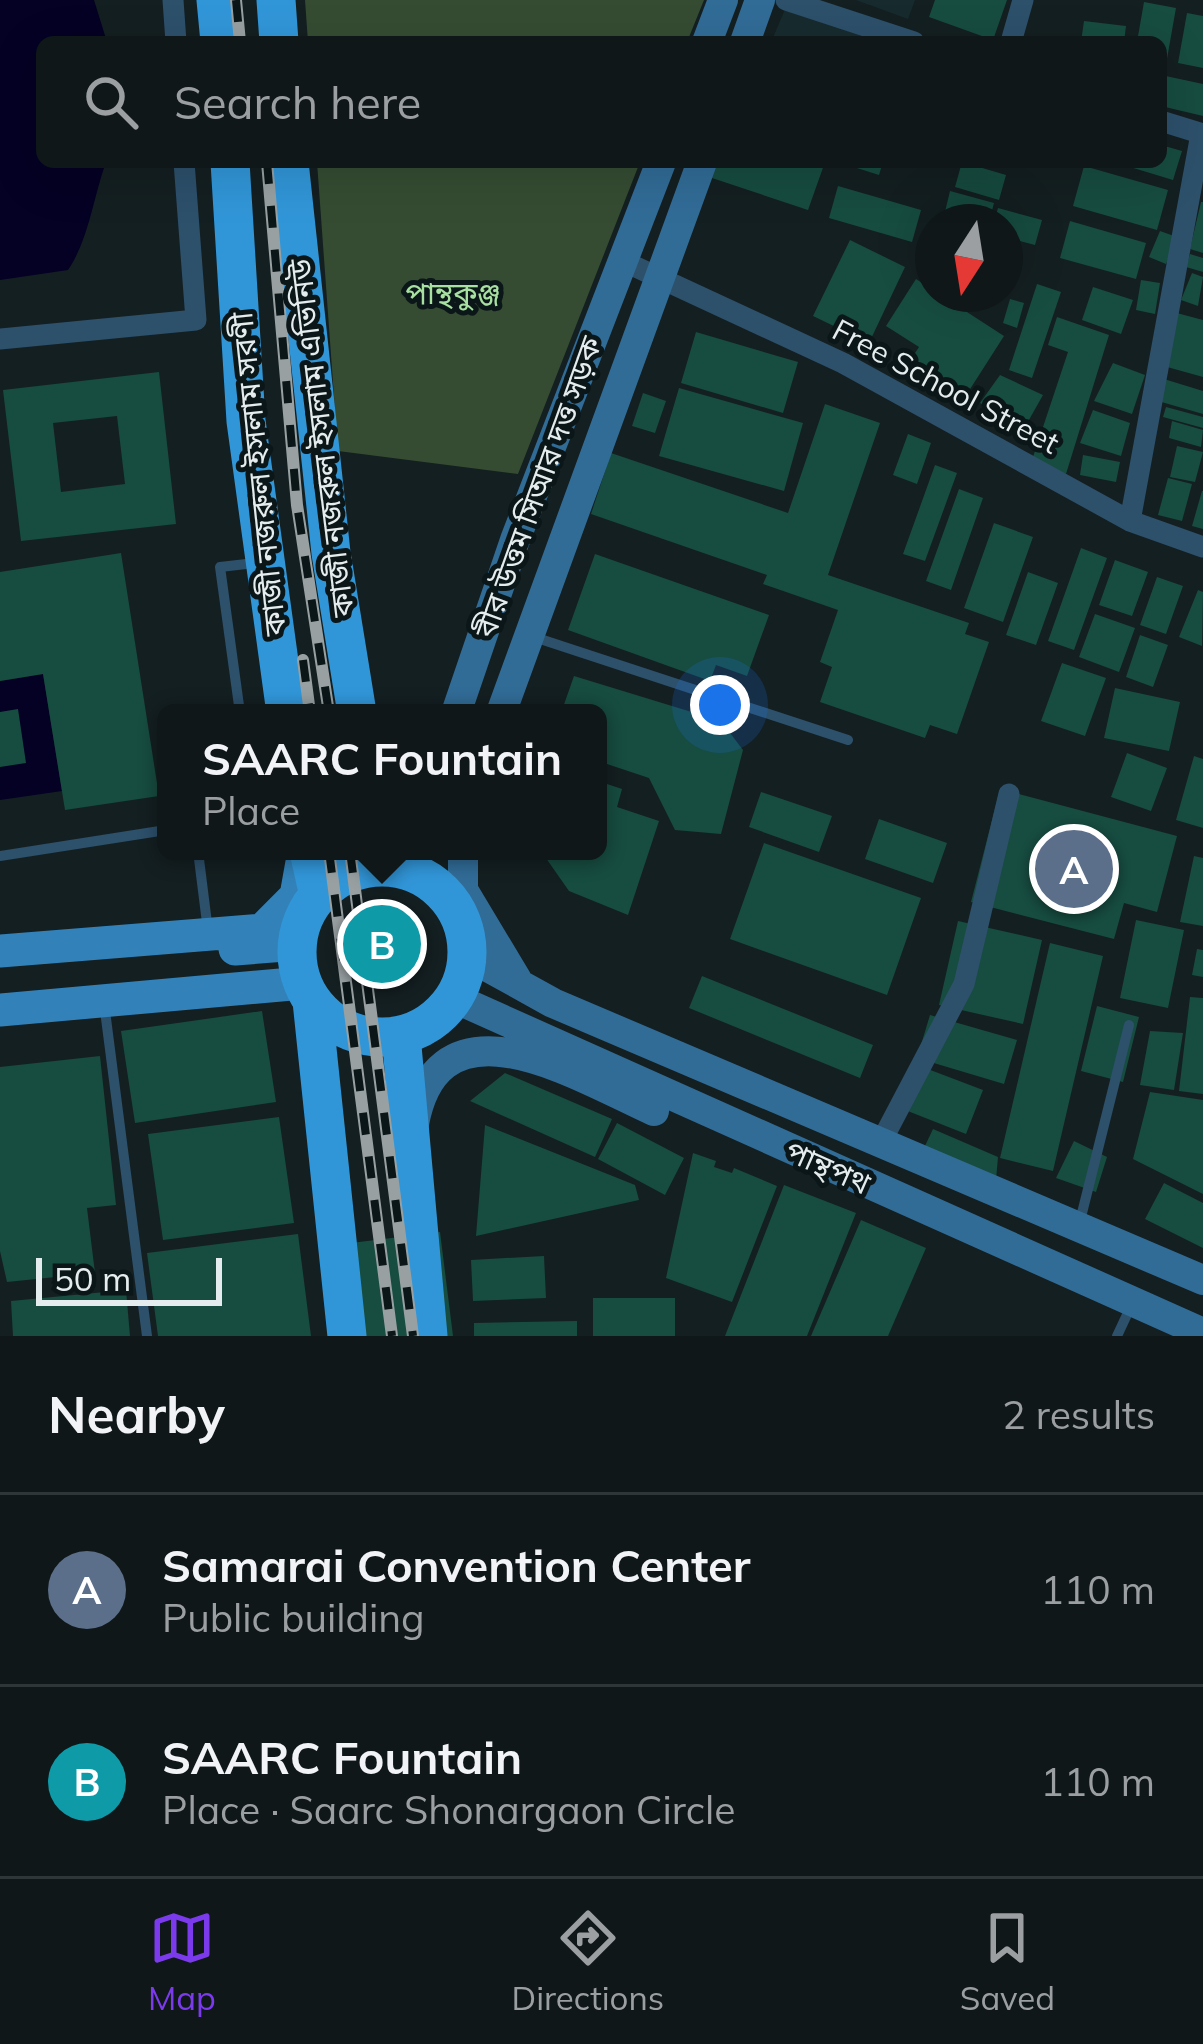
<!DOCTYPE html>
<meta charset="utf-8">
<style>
:root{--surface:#0f1719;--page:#1d2426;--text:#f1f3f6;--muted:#9b9fa2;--line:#2f3638;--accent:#7c3aed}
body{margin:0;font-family:Mulish,"Noto Sans Bengali",sans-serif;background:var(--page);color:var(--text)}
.compass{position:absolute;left:915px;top:204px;width:108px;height:108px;border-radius:50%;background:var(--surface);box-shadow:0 12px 48px #0002;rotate:192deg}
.scale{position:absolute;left:36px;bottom:30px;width:186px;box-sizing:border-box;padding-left:12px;border:6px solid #e5eced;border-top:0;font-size:33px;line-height:42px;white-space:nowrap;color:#e5eced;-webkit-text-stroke:9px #0b1618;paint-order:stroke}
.you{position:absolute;left:720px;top:705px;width:42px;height:42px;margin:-30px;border:9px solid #fff;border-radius:50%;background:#1a73e8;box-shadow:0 0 0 18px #1a73e833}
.badge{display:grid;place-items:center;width:78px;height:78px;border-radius:50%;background:var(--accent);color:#fff;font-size:39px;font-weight:700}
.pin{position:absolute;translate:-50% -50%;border:6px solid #fff;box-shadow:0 3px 12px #0006}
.popup{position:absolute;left:157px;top:704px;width:450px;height:156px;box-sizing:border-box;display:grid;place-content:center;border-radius:18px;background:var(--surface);filter:drop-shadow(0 3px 9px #0005);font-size:39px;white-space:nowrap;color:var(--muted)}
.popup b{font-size:45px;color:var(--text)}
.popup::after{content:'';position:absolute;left:50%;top:100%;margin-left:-24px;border:24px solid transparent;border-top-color:var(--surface)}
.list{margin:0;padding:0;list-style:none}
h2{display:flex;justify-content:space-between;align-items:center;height:156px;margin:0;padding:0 48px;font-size:51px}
h2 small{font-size:39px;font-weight:400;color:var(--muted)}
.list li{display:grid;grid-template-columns:78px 1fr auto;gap:36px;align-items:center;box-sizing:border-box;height:192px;padding:0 48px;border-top:3px solid var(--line)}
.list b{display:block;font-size:45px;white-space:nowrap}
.list p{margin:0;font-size:39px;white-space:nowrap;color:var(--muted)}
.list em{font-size:39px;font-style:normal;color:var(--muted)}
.icon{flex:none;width:66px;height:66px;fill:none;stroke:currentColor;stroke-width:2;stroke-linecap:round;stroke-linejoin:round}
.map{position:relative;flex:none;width:1203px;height:1336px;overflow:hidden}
.search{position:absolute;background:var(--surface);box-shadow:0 12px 48px #0002;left:36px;right:36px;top:36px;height:132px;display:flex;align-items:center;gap:30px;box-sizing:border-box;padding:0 42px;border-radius:18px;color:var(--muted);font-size:45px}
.sheet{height:540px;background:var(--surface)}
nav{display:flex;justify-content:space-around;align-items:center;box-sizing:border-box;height:168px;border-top:3px solid var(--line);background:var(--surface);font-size:33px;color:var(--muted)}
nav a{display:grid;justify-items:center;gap:6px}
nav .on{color:var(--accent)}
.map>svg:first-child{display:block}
</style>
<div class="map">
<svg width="1203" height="1336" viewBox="0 0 1203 1336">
<rect width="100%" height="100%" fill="#141f21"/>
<path fill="#172b2e" d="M856 0H915L908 19Z
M787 5 875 41 771 42Z"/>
<path fill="#354c32" d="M305 0H704L687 42H308Z
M317 162H640L518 474 338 451Z"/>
<path fill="#040124" d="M0 0H94L107 42H42V162H106C93 198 89 239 68 270L0 280Z
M43 674 62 791 0 800V681Z
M341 948a41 41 0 1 1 82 0a41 41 0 1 1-82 0Z"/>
<path fill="#174c40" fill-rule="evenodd" d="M935 0H1007L993 40 929 17Z
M1144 2 1176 8 1165 70 1161 42H1137Z
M1187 13 1203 16V68L1178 63Z
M1084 21 1126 26 1124 42H1081Z
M1161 75 1203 84V116L1161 106Z
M1161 145 1182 151 1173 180 1117 163 1161 162Z
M713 162H825L808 210 709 177Z
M838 162H883L879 175Z
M962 162 1006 175 999 200 955 187Z
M1084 166 1168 190 1157 230 1073 206Z
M838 186 921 210 912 242 829 218Z
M950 191 994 203 989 222 944 216Z
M1201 202H1203V253L1190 249Z
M998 208 1042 220 1035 245 1005 237V222H994Z
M1070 221 1146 243 1136 279 1060 258Z
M1160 231 1177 237 1166 264 1149 257Z
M850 240 905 267 869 343 813 316Z
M1190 254 1203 258V272L1186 267Z
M1192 273 1203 277 1198 306 1181 300Z
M916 279 1004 336 965 397 909 362 919 347 886 326Z
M1141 280 1160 283 1155 314 1136 310Z
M1037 284 1061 292 1032 378 1009 370Z
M1093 287 1133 300 1121 334 1082 320Z
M960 294H997L994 305Z
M1010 299 1024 303 1017 328 1003 323Z
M1173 312 1203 320V377L1160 365Z
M1057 317 1109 335 1066 474 1031 463 1068 352 1048 345Z
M696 332 798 362 783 413 681 383Z
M1113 363 1145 375 1132 414 1094 401Z
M159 372 176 524 21 541 3 390ZM117 416 125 484 61 492 53 423Z
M1000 375 1043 395 1025 427 980 403Z
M1164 379 1203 391V414L1158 401Z
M679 388 803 423 784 491 659 456Z
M643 393 666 401 655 433 632 426Z
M825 404 880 423 828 575 969 623 965 634 989 642 957 734 930 725 925 738 820 702 832 667 820 662 838 610 763 584 767 575 591 514 611 453 788 513Z
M1166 407 1203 417V428L1163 417Z
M1093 410 1130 423 1121 456 1080 443Z
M1172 421 1203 430 1201 447 1169 438Z
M908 434 931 443 917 484 893 475Z
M1177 446 1203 452 1195 482 1170 477Z
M1083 455 1120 462 1116 482 1080 475Z
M935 465 957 473 925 561 903 554Z
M1168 478 1192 484 1182 521 1158 515Z
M959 489 983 498 951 590 926 581Z
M1202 491H1203V529L1192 526Z
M994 523 1033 537 1003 622 964 608Z
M1081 548 1107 558 1074 650 1048 641Z
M121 553 159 796 65 810 43 674 0 681V572Z
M595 554 769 615 747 676 716 665 710 681 568 630Z
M1115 560 1148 572 1132 616 1099 605Z
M1028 572 1058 583 1036 645 1006 635Z
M1157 577 1183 586 1166 634 1140 625Z
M1198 590 1203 592 1202 646 1179 637Z
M1095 614 1135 628 1119 672 1079 657Z
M1140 635 1168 645 1153 687 1126 677Z
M1062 663 1106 678 1085 736 1041 721Z
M574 676 721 721 743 750 721 834 675 830 649 778 598 761V713H561Z
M1115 688 1180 702 1169 751 1104 738Z
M18 709 26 763 0 767V712Z
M1127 753 1167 768 1151 811 1111 797Z
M1194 756 1203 759V828L1176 820Z
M598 781 622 789 617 807 659 821 628 915 569 891 541 851H598Z
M1000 789 1177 836 1157 912 1124 903 1114 939 971 902Z
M761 792 832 816 819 852 749 827Z
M879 819 947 843 933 883 865 859Z
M764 843 921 898 887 995 730 939Z
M1194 856 1203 858V926L1180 922Z
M1136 920 1184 930 1168 1008 1120 998Z
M958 921 1042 940 1023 1024 939 1005Z
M1050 943 1103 956 1053 1171 1000 1158Z
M1197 949 1203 950V977L1192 975Z
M702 976 873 1045 860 1078 689 1008Z
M1190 997 1203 998V1094L1179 1091Z
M1097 1006 1139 1017 1123 1082 1081 1071Z
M262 1011 276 1102 135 1123 121 1031Z
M930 1015 1017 1040 1004 1084 917 1058Z
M1150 1031 1183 1033 1174 1090 1140 1085Z
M100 1056 116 1205 87 1208 95 1273 7 1282 0 1251V1067Z
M912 1063 983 1090 966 1134 895 1106Z
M505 1073 612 1119 595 1157 470 1101Z
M1150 1092 1203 1100V1194L1133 1159Z
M279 1117 294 1223 163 1240 148 1134Z
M617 1123 684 1158 665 1195 598 1159Z
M485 1125 635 1185 639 1200 476 1236Z
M933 1129 998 1157 996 1180 924 1148Z
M1074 1141 1107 1157 1096 1192 1056 1178Z
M693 1153 716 1161 714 1167 732 1173 734 1168 777 1186 732 1302 666 1278Z
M1164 1183 1203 1203V1248L1145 1219Z
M784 1185 856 1213 807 1336H725Z
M861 1220 926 1248 888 1336H811Z
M440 1232 453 1336H355L343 1244Z
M298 1234 311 1336H158L147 1253Z
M544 1256 546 1298 473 1301 471 1260Z
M126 1290 130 1336H13L11 1301Z
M593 1298H675V1336H593Z
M577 1321V1336H474V1323Z"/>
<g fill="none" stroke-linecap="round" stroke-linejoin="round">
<path stroke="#2d506b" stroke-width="10" d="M531 636 848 740
M240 713 220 567 255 563
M198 851 208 931
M0 856 166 830
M104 1003 147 1336
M1079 1225 1129 1025
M1117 1336 1131 1306"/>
<path stroke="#2d506b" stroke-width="21" d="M173 0 176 42
M786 0 914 42
M1011 42 1023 0
M1161 121 1203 134
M623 261 843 363 1130 521 1203 547
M0 339 196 320 184 162
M1130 521 1201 134
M880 1144 964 984 1009 794"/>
<path stroke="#316c97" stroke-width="30" d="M707 42 723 0
M745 42 760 0
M456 713 515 540 661 162
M501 713 702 162
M463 851V890L517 980
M411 872 416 851
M468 956 553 1003 1203 1280
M454 998 1203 1333
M414 1124C439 989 578 1077 654 1111"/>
<path stroke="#3282b9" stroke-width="33" d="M235 949 298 944
M0 951 262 930 296 896 304 851
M0 1010 303 983"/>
<path stroke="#3196d8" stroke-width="39" d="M216 0 220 42
M276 0 279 42
M230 162 246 421 286 713
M289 162 331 553 357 713
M309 851 319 896
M297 952a85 85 0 1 1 170 0a85 85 0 1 1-170 0Z
M312 1001 347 1336
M401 1035 428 1336"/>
<defs>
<path id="rail" d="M236 0 240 42
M267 162 297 505 329 713
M303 660 310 713
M329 851 392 1336
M350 851 413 1336"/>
</defs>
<use href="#rail" stroke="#98a0a2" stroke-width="12"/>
<use href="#rail" stroke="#0b1618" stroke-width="8" stroke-dasharray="22" stroke-linecap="butt"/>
</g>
<g text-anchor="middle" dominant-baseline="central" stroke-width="10" stroke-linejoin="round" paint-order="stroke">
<g font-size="30" fill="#a7e0a1" stroke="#0b1618">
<text x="453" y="293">পান্থকুঞ্জ</text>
</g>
<g font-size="30" fill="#e5eced" stroke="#0b1618">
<text transform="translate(946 386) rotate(28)">Free School Street</text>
<text transform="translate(321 438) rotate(-97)">কাজী নজরুল ইসলাম এভিনিউ</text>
<text transform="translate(258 474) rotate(-96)">কাজী নজরুল ইসলাম সরণী</text>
<text transform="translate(538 487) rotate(-70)">বীর উত্তম সিআর দত্ত সড়ক</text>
<text transform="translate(828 1167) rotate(24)">পান্থপথ</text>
</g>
</g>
</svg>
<svg class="compass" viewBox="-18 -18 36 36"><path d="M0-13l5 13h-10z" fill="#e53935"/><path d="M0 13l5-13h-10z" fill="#9b9fa2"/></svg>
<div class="scale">50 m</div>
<div class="you"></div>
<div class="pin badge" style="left:1074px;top:869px;background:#5c6f8a">A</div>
<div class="pin badge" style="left:382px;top:944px;background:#0f9aa8">B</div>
<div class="popup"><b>SAARC Fountain</b>Place</div>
<div class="search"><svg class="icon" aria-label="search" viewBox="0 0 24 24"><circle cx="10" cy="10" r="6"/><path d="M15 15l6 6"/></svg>Search here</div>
</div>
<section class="sheet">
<h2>Nearby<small>2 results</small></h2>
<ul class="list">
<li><span class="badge" style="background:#5c6f8a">A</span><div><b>Samarai Convention Center</b><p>Public building</p></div><em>110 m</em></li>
<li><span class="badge" style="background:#0f9aa8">B</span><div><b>SAARC Fountain</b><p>Place · Saarc Shonargaon Circle</p></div><em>110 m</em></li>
</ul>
</section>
<nav>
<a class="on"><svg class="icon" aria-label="map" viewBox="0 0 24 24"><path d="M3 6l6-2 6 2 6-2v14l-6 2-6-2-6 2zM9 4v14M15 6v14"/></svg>Map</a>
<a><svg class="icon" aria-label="directions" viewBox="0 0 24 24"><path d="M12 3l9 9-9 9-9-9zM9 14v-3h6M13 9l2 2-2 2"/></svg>Directions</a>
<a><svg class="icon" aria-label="saved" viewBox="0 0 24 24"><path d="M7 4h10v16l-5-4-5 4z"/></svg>Saved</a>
</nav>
